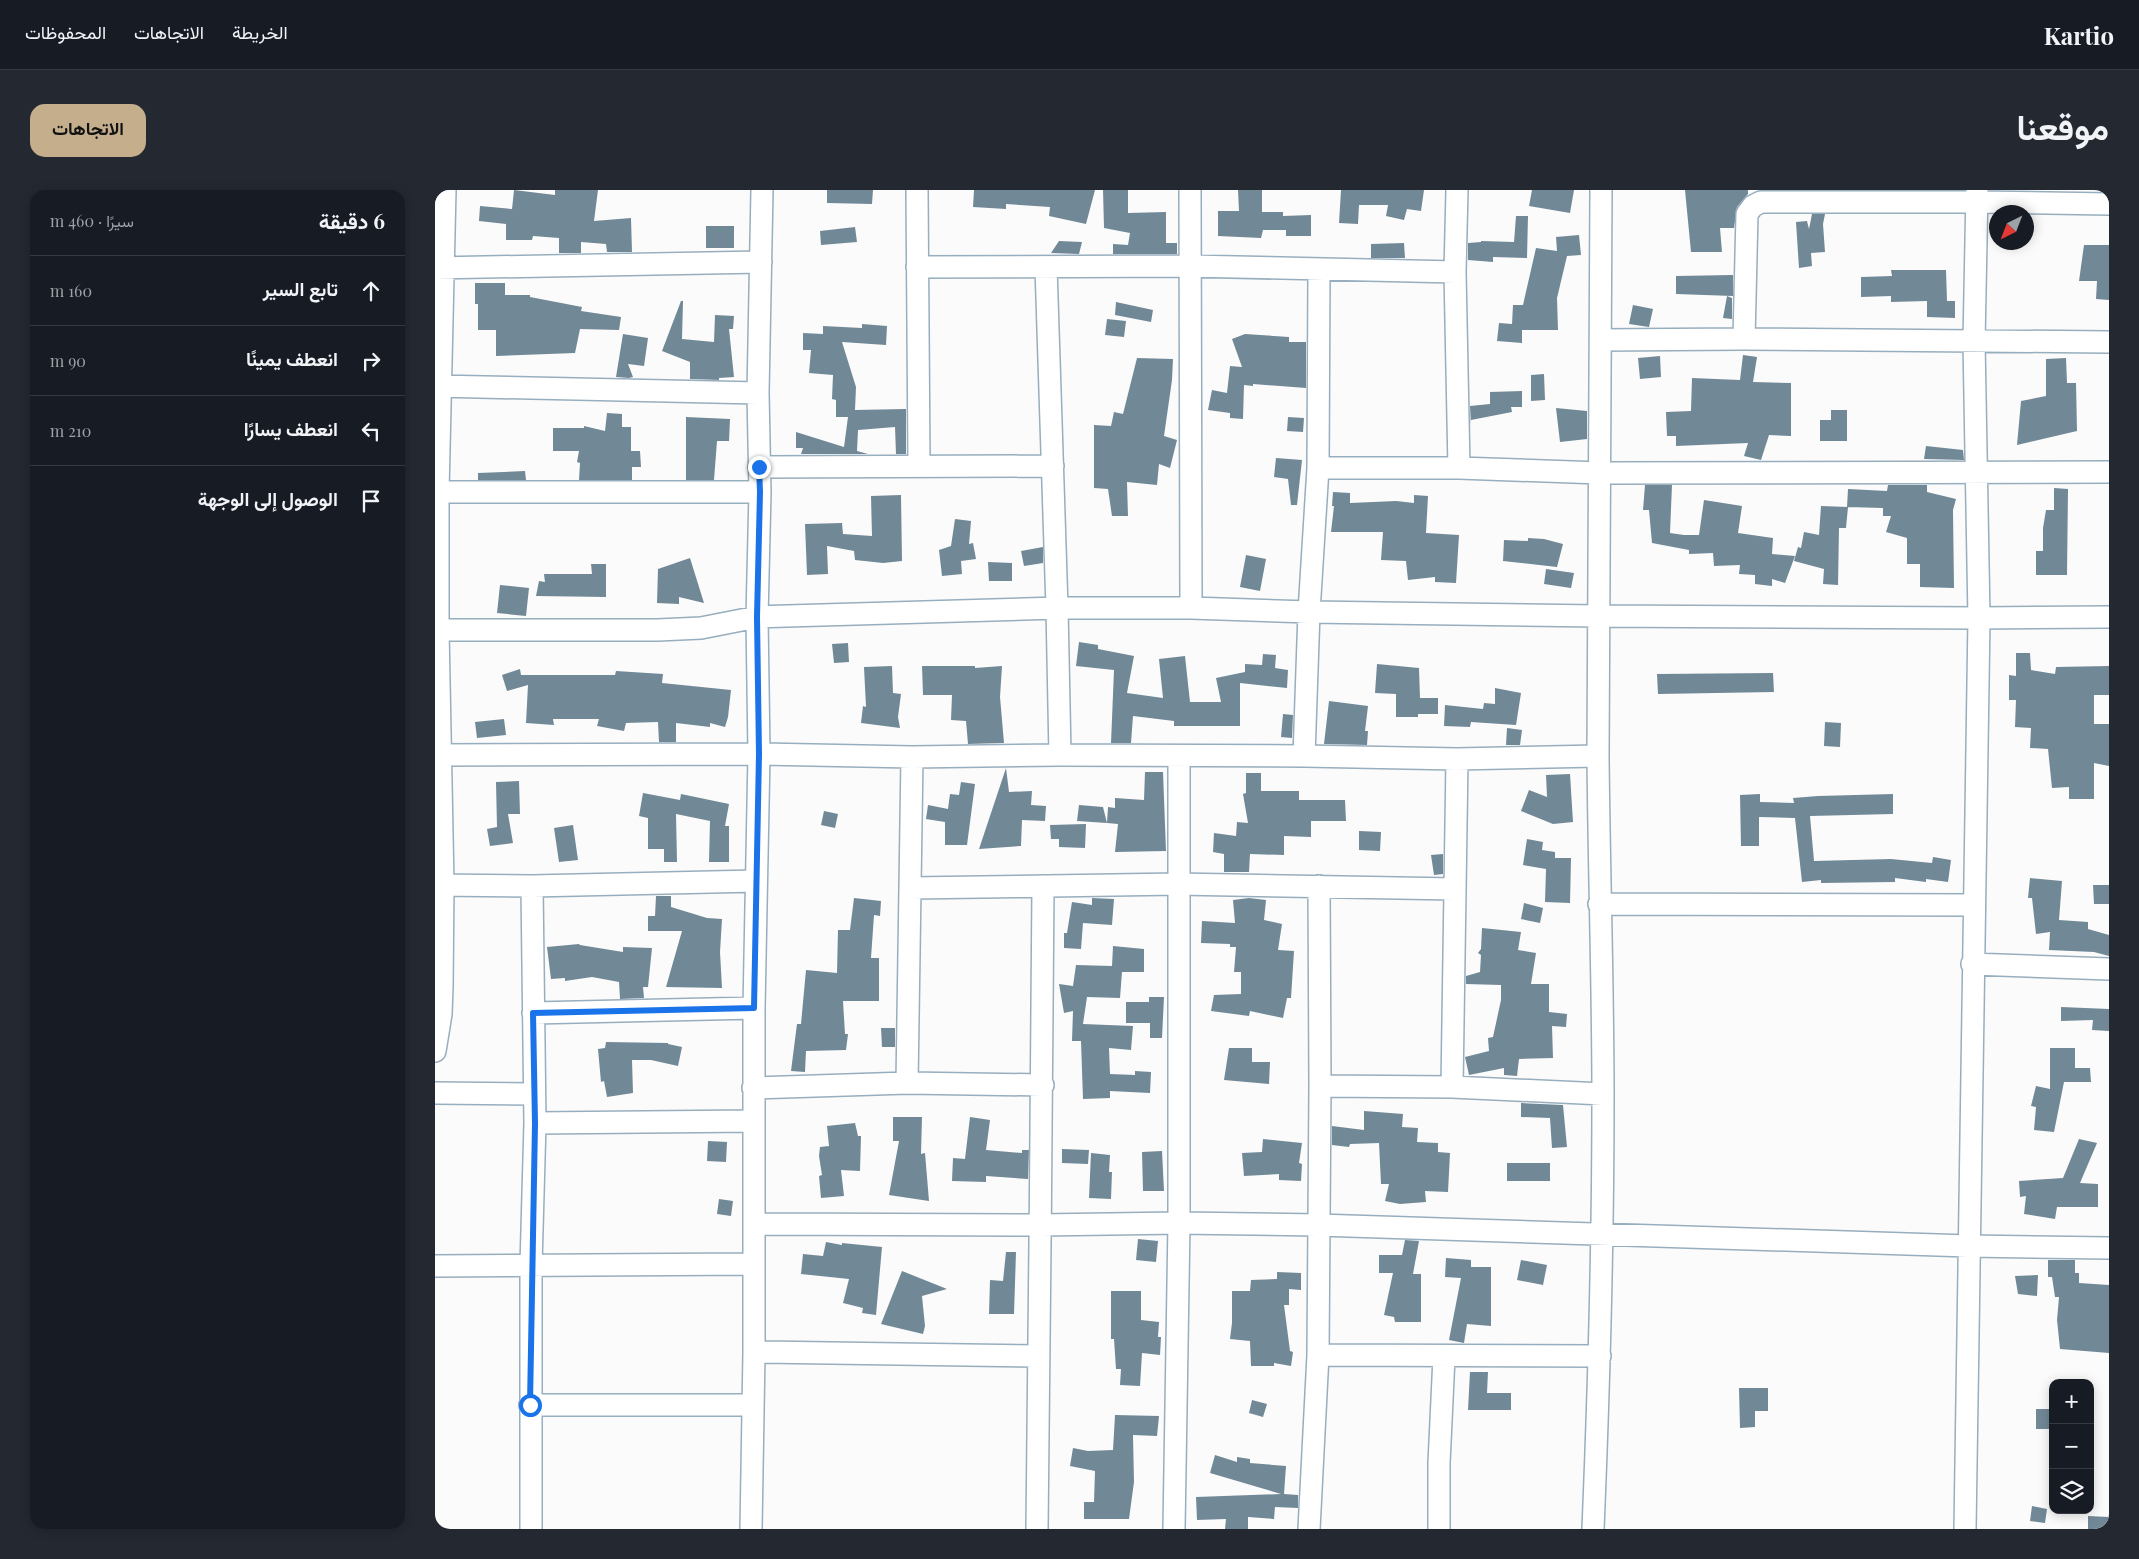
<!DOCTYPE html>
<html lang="ar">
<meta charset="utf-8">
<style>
:root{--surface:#171b24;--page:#242831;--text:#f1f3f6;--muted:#9ea1a6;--line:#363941;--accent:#c4ae8c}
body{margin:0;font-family:"Playfair Display",Vazirmatn,serif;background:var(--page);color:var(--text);direction:rtl}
.controls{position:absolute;right:15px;bottom:15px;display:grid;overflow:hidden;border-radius:10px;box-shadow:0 2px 12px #0003}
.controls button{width:45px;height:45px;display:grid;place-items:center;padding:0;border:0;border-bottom:1px solid var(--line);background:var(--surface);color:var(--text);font:25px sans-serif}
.compass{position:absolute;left:1554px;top:15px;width:45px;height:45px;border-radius:50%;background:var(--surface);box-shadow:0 2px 12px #0003;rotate:222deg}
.stop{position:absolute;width:15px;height:15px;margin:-11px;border:4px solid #1a73e8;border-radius:50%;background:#fff}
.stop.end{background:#1a73e8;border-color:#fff;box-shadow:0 1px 5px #0008}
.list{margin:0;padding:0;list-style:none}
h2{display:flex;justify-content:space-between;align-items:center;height:65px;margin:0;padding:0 20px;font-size:21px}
h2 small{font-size:16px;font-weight:400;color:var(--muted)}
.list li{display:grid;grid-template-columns:32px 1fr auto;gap:15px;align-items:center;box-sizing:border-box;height:70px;padding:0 20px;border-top:1px solid var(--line)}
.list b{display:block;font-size:19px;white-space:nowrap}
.list em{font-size:16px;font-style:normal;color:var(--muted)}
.icon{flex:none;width:28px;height:28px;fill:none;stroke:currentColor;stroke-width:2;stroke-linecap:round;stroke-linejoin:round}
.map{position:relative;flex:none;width:1674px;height:1339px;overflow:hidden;direction:ltr;border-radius:15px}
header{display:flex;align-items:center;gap:30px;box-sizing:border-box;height:70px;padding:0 25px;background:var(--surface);border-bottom:1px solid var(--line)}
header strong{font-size:24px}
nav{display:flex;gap:28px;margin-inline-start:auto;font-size:18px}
.intro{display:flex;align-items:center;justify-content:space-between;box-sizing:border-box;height:120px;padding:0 30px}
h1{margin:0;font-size:35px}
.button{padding:12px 22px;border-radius:15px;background:var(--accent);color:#111;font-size:18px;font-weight:700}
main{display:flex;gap:30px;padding:0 30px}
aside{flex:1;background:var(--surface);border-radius:15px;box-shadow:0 2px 12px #0003}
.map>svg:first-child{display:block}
</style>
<header>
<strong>Kartio</strong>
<nav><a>الخريطة</a><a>الاتجاهات</a><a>المحفوظات</a></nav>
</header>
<div class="intro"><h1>موقعنا</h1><a class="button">الاتجاهات</a></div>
<main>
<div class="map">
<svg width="1674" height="1339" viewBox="0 0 1674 1339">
<rect width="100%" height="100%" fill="#fbfbfb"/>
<path fill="#718897" d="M79 0 120 5V0H163L159 31 196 28 197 62H172L171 54 146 52V63H124V48L98 46 97 50H71V34L44 31 45 16 77 19Z
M392 0H438L437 14 392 13Z
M539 0H660L651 34 614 26 615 17 571 14V19L538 17Z
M668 0H693V23L731 22V53H742V64H678V54L693 55 695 43 669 38Z
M803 0H827V22H848V26L876 25V46H851V40H828L826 48 783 46V21H804Z
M906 0H989L986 21 972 19 969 30 951 26 953 15H924L923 34 904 33Z
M1097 0H1139L1135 23 1094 16Z
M1250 0H1313V4L1302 17 1299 38H1285L1287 62H1256Z
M1377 24H1390L1388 34 1390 62 1376 63 1377 76 1364 78 1361 32 1372 31 1374 39Z
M1081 26H1093L1092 68 1058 67V72L1033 70V53L1046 52V51L1079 52Z
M271 36H299V58H271Z
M420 37 422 52 386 55 385 41Z
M1144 45 1146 65 1132 66 1122 108 1123 140H1087V153L1062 151 1064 133 1077 134 1078 115H1088L1101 58 1122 61 1121 47Z
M624 51 647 52 644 64 616 63Z
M969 53 970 68H936V54Z
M1649 55H1674V110L1661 109 1662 91H1644Z
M1456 80H1511L1512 111H1520V128L1492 127V111L1456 112V106L1426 107V87L1457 86Z
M1298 85V106L1241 104V86Z
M40 93H70V105H95V107L147 117 146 121 186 127 184 140 145 139 140 163 61 166V140H43V114H40Z
M1292 106 1297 108V129L1288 128Z
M246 111H248L247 149 279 152 280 125 299 126 298 139H294L299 187 284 188V190L255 189V172L227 161Z
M681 112 718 120 716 132 680 125Z
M1198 115 1218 119 1214 137 1194 134Z
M672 129 691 131 689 147 670 145Z
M427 134 452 136 451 155 407 152 421 197 420 220 471 219V264H461L460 237 423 240 422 261 433 264H366L368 258H361V242L409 257 413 227H401V210L397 209 398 185 374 183 376 160H368V143L388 144V136L427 138Z
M188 144 213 148 209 176 193 174 198 187 194 188 181 187Z
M810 144 854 147V152H871V198L818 194V196L809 195 808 229 795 228V223L773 220 777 200 792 203 795 176 807 177 797 149Z
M1308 165 1322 167 1318 192 1356 193V246L1334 245 1326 270 1309 266 1313 253 1241 256V246H1232L1231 222 1256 221 1257 188 1305 190Z
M1225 166 1226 187 1205 189 1203 168Z
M702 168 738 169 737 190 729 246 742 250 735 278 724 274 722 295 692 292 693 326H677L673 299 659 298V235L676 236 679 222 688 224Z
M1631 168 1632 193H1641L1642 241 1582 255 1586 211 1611 206V169Z
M1109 184 1110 210 1096 211V185Z
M1087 201V217H1076L1077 222 1036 230V236L1035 216 1055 214V202Z
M1121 218 1152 221V249L1125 252Z
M1396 220H1412V251H1385V230H1396Z
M172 223 187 224V237H196V261H205L206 277H197V290H144L145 273 142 272 144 261H118V238H149V236L170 241Z
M251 227 295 229 294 251H282L279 290H251Z
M853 227 869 228 868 242 852 241Z
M1491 256 1528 260 1529 270 1489 269Z
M841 268 867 270 862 315H856L853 289 839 287Z
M90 281 91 290H43V283Z
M1210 295H1237L1235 343 1249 345H1264L1269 310 1307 316 1303 343 1338 348 1337 364 1360 366 1350 393 1337 389V396L1320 394V385L1304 384 1305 375 1279 376 1278 363 1254 364V360L1217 353 1214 320H1208Z
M1453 295H1492V302L1521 309 1518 320 1519 398 1485 397V374H1472V348L1451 342 1456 326H1448V318L1412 317 1413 299 1452 301Z
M1619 298 1633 299 1632 385H1601V361H1608V338L1611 320H1619Z
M898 302 915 303V313L961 311 979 313V305L993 306 991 343 1024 345 1021 393 1000 392V387L973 390 971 371 946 370 948 342H896L899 316H897Z
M466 305 467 371 448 373 420 370 419 361 392 356 393 384 372 385 370 334 407 333 408 344 437 346 436 306Z
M1386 316 1413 317 1411 338H1404L1403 395 1388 394 1389 379 1359 371 1363 357 1366 358 1369 342 1384 345Z
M520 329 536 331 534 354 538 353 541 369 526 371 527 384 507 386 504 360 516 356Z
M1093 348 1109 349 1128 354 1122 377 1068 371 1069 350 1093 351Z
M608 357V373L589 376 586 361Z
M811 365 831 369 825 401 805 397Z
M255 368 269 413 244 407V414L222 413 223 379Z
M553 372 577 373V391H554Z
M156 374H171V407L101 406 104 391 110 392 109 384H157Z
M1111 379 1139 383 1136 398 1109 394Z
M65 395 94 398 91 426 62 423Z
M644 452 663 455V459L699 466 692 503 728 508 724 469 750 466 755 512H786L781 488 810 482V474L827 475 828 464 841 465 840 478 853 480 852 498 805 493V536H739V531L698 526 696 553H676L679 480 641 476Z
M413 453 414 472 399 473 397 454Z
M1581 463H1595L1596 480 1620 484 1621 477 1674 476V505H1659V534H1674V576L1659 573V609H1634V597L1617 598 1613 559 1595 558 1596 538 1580 537 1581 510H1574V485L1581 486Z
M942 474 984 478 985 508H1003V524H983V527H961V504L940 503Z
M457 476 458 503 466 504 463 527 465 538 426 533 428 516 431 517 429 477Z
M487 476H540V478L567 476 565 507 569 553 533 554 531 531 516 530 517 505H488Z
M85 479 86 485H180L181 481 228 484 227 493 296 500 293 527 290 537 275 533V537L241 533V552H224L223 532 191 533 189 541 162 536 164 529H118L119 535 91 533 93 495 72 501 67 485Z
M1338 483 1339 502 1223 504 1222 484Z
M1060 498 1086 503 1081 535 1036 532 1035 537 1009 536 1010 515 1048 519 1049 513 1060 514Z
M894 511 933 516 930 541H933L932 555 889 554Z
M848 524 858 525 857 548 846 547Z
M69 529 71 545 42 548 40 532Z
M1390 532 1406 533 1405 557 1389 556Z
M1072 538 1087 540 1085 555H1071Z
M571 578 574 602 597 601 596 615 611 616 610 631 587 630 586 656 544 659Z
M710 582H728L731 661 680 662 683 634 672 633 673 617 680 618V608L709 610Z
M811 583H826V601H864V610H910L911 631H876V647L849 646V665L815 664 814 682H789V664L778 662 779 643 801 646 802 632 813 633 808 604 811 603Z
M1135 584 1138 632 1118 634 1086 621 1094 600 1112 607 1111 585Z
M84 591 85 624H73L78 653 55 656 52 639 62 637 61 592Z
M526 592 540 594 532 655H510V632L491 629 493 615 513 619 515 604 524 605Z
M208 603 245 610 246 604 294 614 290 636H294V672H274L275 631 241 624 242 672H229V659H213V628L204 626Z
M1325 604V612L1359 613 1358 608 1383 606 1458 604V624L1375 626 1379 671 1456 669 1497 673 1498 667 1516 670 1513 692 1491 689V692L1460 688V692L1386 693V690L1367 692 1360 628 1324 627V656H1306L1305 605Z
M644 615 668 617 672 633 642 631Z
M389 621 403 624 400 638 386 635Z
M651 634 650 658 624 657V649H616L615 635Z
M138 635 143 670 124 672 119 638Z
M924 641 946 642 945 661 924 660Z
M1092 649 1108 652 1107 660 1120 662V668H1136L1135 713 1110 712 1111 679 1088 675Z
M1008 664V684L999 685 996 665Z
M1595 688 1627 691 1624 730 1653 732V739L1674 745V766L1659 762 1614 760 1615 742 1601 744 1597 708H1593Z
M1658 695H1674V714H1659Z
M221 706H236V717L272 728 287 729 285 762 287 798 231 797 247 741H213V726H220Z
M419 708 446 711 445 726 439 725 436 768H444V811H408L410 844H413L411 860 371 861 370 882 356 881 362 834H366L371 780 402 783 403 740H415Z
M657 708 679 709 677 735 648 733 646 759 629 758V743H632L637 712 657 715Z
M814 708 831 710 829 730 847 734 843 760 859 761 856 808H852L848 828 815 821 814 826 776 821 779 805 806 804V782H799L801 757H795V754L766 753 767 731 800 733 798 710Z
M1089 713 1108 718 1105 733 1086 729Z
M1047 738 1086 742 1083 760 1101 763 1096 794H1114V822L1132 824 1131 837 1117 836 1118 868 1084 869 1082 886 1069 885V878L1034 885 1030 867 1054 861 1053 848 1058 847 1066 810V795L1031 794V786L1045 782 1046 765 1043 763 1046 759Z
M144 754 145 755 188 762V757L217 758 213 797H208L209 808 185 809 184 792 157 787 130 791V788L116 789 112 757Z
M678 756 709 759V782H687L685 808 652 807 648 834 698 836 696 860 674 858 675 884 700 885V881L716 882 715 903 675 901V908L648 909 646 851H637L638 821 629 823 624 794 638 796 641 775 677 776Z
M714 807H729L727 848H715V833H691V812H714Z
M1626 817 1674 819V841L1657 840 1658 830 1626 831Z
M446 838H460V857H447Z
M171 852 233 853V854L247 857 243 876 216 870H197L198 903 172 907 169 891 166 892 163 859 170 858Z
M794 858H817V872H835L834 894 789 890Z
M1615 858H1640V878H1655L1656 892H1629L1619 942 1599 940 1601 917 1596 916 1601 896 1615 899Z
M1086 913 1128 915 1132 957 1117 958 1115 928 1086 927Z
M929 921 968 924 967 937 983 938 982 952 1003 953V962L1015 963 1013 1002 990 1001 991 1012 965 1014 950 1011 954 994H946L944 953 915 954 914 957 897 955V936L929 940Z
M458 927H487L486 964 490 963 494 1011 454 1005 464 951H458Z
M535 927 555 930 551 960 587 963V960H594L593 989 551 986V992L517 991 518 968 530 969Z
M420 933 423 946H426L425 981 406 980 409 1006 386 1008 384 986 387 985 384 966 385 957 394 956 392 936Z
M828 949 867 953 864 973 867 974 866 991 844 990V984L809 986 807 963 827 962Z
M1644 949 1662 953 1645 993 1663 994V1017H1622L1620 1029 1589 1024 1591 1006 1585 1007 1584 991 1628 988Z
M273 951 292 952 291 972 272 971Z
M627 959 654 960 653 974 627 973Z
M727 961 729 1001H708L707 962Z
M656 963 675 965 674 982H677L676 1009 654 1008Z
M1072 973H1115V991H1072Z
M284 1009 298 1011 296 1026 282 1024Z
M703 1049 723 1051 721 1072 701 1070Z
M970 1050 984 1051 978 1084H986V1132H960L959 1127 949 1125 958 1083H944V1065H967Z
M391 1052 407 1055V1053L447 1057 441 1125 427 1123 428 1118 408 1113 414 1089 366 1084 368 1064 388 1066Z
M571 1062H581L579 1124H554L555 1090 568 1091Z
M1011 1068 1036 1070V1077H1056V1136L1032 1134 1029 1153 1014 1150 1026 1088 1010 1087Z
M1086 1070 1112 1075 1108 1095 1082 1090Z
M1613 1070H1640V1083H1644V1093L1674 1095V1163L1625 1159 1622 1130 1624 1107H1620L1617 1087H1613Z
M467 1081 512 1099 487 1106 490 1136 488 1144 446 1134Z
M842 1082 866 1083V1100L854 1099V1115H849L855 1161 858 1162 856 1176 839 1173V1176H816L815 1151 795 1149 797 1133V1101H815L816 1090 842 1089Z
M1603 1085 1602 1106 1583 1104 1580 1086Z
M676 1101H706V1130L724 1132 723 1147H726L725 1165 707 1163 705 1196 685 1195 686 1179H681L679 1149H676Z
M1035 1182H1053L1052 1203H1076V1220H1033Z
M1304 1198H1333V1221H1320V1237L1305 1238Z
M817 1210 832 1214 828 1227 814 1223Z
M1601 1219H1618V1239H1601Z
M680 1225 724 1226 722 1246 698 1245 699 1292 694 1329H649V1312H659L660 1281 635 1276 638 1258 653 1261 678 1260Z
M780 1265 802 1272V1267L815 1269V1273L851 1276 849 1304 863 1305V1318L840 1317 839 1329 813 1327V1339H790L791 1329 762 1330 761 1307 846 1304 775 1283Z
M1597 1316 1612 1319 1610 1333 1595 1331Z
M1653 1326 1674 1327V1339H1653Z"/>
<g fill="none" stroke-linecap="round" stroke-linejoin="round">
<defs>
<path id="minor" d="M482 0 484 275
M755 0 756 418
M1022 0 1020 82 1024 278
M482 77 754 76 1020 82
M611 77 622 418 625 565
M0 78 326 72
M1309 149 1312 24 1318 16 1326 12H1542L1674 14
M1166 150 1309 149 1674 152
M0 196 323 203
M324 277 618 276
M883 278H1024L1165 283 1674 282
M0 302H325
M0 440H223L266 438 322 427 622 418H756L874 422 1163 426 1544 428 1674 427
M0 565 324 564 477 567 625 565 869 566 1022 569 1163 566
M869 566 874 422 883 278 884 80
M0 695 97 696 321 691
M476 698 743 694 1020 699
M1164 714 1538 715
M1537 774 1674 779
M98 823 319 818
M0 861 6 824 7 796 8 695 3 440V302L10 0
M472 893 477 567
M885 896 1017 897 1168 904
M1017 897 1022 569
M318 898 472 893 608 895
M0 903 98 904
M100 933 318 931
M319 1034 605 1035 744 1033 883 1035 1533 1056 1674 1058
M0 1076 318 1074
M319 1162 603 1166
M883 1165 1165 1166
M95 1215H318
M96 1339V1075L100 933 97 696
M316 1339 319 1162V818L324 564 322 427 325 302 323 203 327 0
M602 1339C603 1125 608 910 608 696
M739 1339 744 1033V566
M874 1339 883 1165 885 896 884 696
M1004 1339V1273L1009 1167
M1158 1339C1164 1195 1168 1052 1168 908 1168 794 1164 680 1163 565 1163 377 1166 188 1166 0
M1530 1339 1544 428 1539 152 1542 0"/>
</defs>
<use href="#minor" stroke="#97aebe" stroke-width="24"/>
<use href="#minor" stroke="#fff" stroke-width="21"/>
</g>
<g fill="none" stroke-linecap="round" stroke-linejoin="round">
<path stroke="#1a73e8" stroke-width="6" d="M95 1215 100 933 98 823 319 818 324 564 322 427 325 302 324 277"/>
</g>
</svg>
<div class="controls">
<button>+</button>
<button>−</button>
<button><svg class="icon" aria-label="layers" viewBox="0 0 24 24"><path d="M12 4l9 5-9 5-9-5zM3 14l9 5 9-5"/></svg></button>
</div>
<svg class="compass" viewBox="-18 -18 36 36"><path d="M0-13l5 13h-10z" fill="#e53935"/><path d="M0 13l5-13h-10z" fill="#9ea1a6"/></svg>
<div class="stop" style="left:95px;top:1215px"></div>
<div class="stop end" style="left:324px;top:277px"></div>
</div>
<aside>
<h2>6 دقيقة<small>سيرًا · 460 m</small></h2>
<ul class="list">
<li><svg class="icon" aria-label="ahead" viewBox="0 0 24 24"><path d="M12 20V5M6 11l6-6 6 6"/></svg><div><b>تابع السير</b></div><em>160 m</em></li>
<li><svg class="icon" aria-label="right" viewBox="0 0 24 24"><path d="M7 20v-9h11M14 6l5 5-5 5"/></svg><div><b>انعطف يمينًا</b></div><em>90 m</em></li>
<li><svg class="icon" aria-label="left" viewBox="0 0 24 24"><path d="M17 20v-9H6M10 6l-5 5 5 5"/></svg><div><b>انعطف يسارًا</b></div><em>210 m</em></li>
<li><svg class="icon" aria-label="arrive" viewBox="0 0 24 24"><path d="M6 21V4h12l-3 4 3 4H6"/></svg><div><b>الوصول إلى الوجهة</b></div></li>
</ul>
</aside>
</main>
